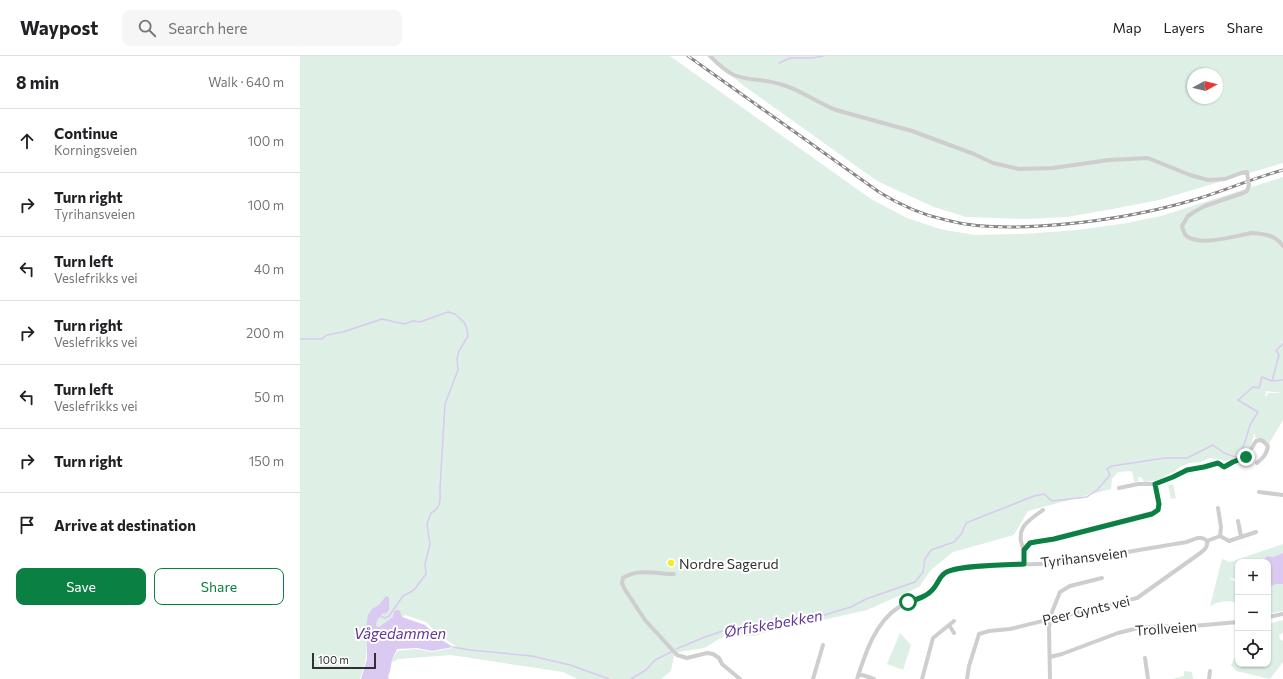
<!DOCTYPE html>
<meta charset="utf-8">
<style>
:root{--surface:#fff;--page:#f6f6f6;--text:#202124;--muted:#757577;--line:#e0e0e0;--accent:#0b8043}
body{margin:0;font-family:Commissioner,sans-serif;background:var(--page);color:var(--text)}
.controls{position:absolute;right:12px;bottom:12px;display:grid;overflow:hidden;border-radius:8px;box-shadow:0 1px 3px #0004}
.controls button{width:36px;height:36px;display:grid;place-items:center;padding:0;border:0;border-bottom:1px solid var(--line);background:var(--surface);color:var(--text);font:20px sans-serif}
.compass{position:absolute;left:887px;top:12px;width:36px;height:36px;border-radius:50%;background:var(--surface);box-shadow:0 1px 3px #0004;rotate:82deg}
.scale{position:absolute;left:12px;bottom:10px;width:64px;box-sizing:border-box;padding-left:4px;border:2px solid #313131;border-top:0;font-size:11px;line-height:14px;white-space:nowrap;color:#313131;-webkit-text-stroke:3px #fff;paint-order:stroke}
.stop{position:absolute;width:12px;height:12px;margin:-9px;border:3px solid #0b8043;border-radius:50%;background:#fff}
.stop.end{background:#0b8043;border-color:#fff;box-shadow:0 1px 4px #0008}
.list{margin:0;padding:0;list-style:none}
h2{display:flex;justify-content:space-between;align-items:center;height:52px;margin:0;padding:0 16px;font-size:17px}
h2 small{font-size:13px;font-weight:400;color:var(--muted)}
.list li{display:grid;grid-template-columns:26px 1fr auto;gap:12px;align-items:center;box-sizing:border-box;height:64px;padding:0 16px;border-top:1px solid var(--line)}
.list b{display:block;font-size:15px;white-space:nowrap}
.list p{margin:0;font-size:13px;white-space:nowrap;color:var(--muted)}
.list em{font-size:13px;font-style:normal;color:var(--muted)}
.actions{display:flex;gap:8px;padding:12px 16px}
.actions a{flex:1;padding:9px 0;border:1px solid var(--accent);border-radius:8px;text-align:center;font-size:14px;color:var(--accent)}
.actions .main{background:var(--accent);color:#fff}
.icon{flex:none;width:22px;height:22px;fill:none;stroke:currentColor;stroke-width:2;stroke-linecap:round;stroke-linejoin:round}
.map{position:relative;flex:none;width:983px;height:623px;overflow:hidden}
header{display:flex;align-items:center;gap:24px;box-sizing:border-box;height:56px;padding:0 20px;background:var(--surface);border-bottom:1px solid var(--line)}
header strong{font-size:19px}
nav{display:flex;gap:22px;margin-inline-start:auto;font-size:14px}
.search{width:280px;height:36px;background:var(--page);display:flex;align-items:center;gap:10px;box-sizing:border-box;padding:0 14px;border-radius:8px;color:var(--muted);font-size:15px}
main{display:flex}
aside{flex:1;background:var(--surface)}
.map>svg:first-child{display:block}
</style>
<header>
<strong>Waypost</strong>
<div class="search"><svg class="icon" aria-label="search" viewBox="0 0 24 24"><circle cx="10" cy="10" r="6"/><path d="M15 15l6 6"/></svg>Search here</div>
<nav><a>Map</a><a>Layers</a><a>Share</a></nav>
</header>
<main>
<aside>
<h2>8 min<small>Walk · 640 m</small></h2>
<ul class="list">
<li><svg class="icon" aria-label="ahead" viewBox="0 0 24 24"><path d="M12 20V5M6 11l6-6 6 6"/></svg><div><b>Continue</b><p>Korningsveien</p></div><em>100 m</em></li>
<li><svg class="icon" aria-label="right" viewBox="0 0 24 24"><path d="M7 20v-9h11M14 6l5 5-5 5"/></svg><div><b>Turn right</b><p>Tyrihansveien</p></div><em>100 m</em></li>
<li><svg class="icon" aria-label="left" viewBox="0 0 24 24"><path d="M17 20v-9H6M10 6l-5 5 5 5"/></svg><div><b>Turn left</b><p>Veslefrikks vei</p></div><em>40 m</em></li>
<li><svg class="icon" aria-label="right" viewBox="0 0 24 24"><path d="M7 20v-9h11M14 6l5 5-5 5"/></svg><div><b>Turn right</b><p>Veslefrikks vei</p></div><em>200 m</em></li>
<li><svg class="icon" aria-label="left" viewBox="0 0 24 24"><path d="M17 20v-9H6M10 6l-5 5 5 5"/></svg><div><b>Turn left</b><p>Veslefrikks vei</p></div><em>50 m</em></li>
<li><svg class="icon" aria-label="right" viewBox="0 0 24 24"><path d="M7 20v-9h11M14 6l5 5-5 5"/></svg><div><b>Turn right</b></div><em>150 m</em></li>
<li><svg class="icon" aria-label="arrive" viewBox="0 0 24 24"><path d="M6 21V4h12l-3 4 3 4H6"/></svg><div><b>Arrive at destination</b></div></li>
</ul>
<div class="actions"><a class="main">Save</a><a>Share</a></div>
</aside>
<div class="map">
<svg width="983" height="623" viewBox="0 0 983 623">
<rect width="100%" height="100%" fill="#fff"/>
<path fill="#deefe6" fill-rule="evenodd" d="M0 0H370L571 143 607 162 640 173 674 179 723 178 778 174 827 167 861 160 983 121V337L966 335 965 342 968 337H983V364L968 389 955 381V376L950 392 942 401 925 405 920 403 909 402 901 406 889 407 880 411 874 416 865 419 863 422 858 424 844 426 841 421H838L839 425 834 426 833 418 831 415 818 416 812 423 811 433 728 455 714 479 653 496 631 514 619 531 567 554 523 564 494 568 454 580 426 579 404 592 379 596 374 600 371 615 361 623H277L263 616 151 599 98 603 91 607 97 595 116 593 132 596 157 591 139 579 126 566 105 559 67 587 66 603 60 623H0Z
M407 0H983V107L859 144 807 154 767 161 726 163 666 161 634 151 577 125 444 30ZM893 18H917V42H893Z
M873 428 876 442 871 443 868 429Z
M983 488V497L973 501 967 500 961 506H938V523L930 522V523C941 527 938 538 938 547 928 544 919 545 910 550L922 503 930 506Z
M977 528H983V555L968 558V531Z
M983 564V576L979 580 980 583 983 585V606L970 623 936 615 931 609 938 595V608H968V568Z
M600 577 611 589 603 614 587 608Z
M884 615 892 616 893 623H872L884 620Z"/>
<path fill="#dac9f0" d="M983 497V528H977L968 531V506H961L967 500 973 501Z
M86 540 89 541V554L86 558 83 557 77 564 76 570 79 571 93 561 94 555 98 554 100 555 102 561 125 569 140 583 153 591 132 595 117 592 97 593 92 604 90 615 88 621 89 623H61L67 603V586L70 577 66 571 68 559 72 553 79 549Z"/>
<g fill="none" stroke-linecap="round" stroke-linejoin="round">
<path stroke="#dac9f0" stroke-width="1.5" d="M479 7 490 2H512L523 0
M0 283H22L27 279 43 276 82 263 104 268 113 265 120 266 148 256 155 258 164 266 167 273 168 280 159 295 157 303 158 314 145 348 140 432C140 442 142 452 131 457L127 468 130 488 125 508 126 518 114 534 103 540 89 560 85 562 80 560
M973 325 983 324
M153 591 170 594 232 600 270 609 309 623
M376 593 405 581 426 574 487 563H511L551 551 566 543 615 526 623 516 625 503 631 494 654 486 662 477 666 467 734 440 744 438 752 445 787 441 797 434 810 419 807 413 812 410 865 402H887L913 389 924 397 938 402 944 389 950 369 958 356 938 344 953 331 959 332 962 321 972 325 979 299 976 294 983 288
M331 623 346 614 355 604 371 596"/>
<path stroke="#cecece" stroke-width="4" d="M410 0C417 7 425 15 434 19 449 25 465 23 480 28 500 33 517 47 536 54L612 75 674 98 693 107 719 113 753 112 809 104 848 102 890 119 908 124 925 123 941 117 947 116 948 123
M949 129 947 135 943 137 905 150 894 156 888 160 882 170C883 174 884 179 888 181 903 190 935 180 952 177 965 178 975 179 983 190
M819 432 838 428H855L873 421 887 414 904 411 918 407 924 411 933 405 946 401 956 385 960 384 963 385 968 390C967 398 963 402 957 407
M959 436 983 439
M938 465 941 480
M920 480 929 485 956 476
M907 485 920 480 921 471 918 452
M724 494C714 473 727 465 743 454
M724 508V494L730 487 735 486 754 483 856 456C862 449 857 437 855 428
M374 518C358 518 338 512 323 522L322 527 324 532 345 564 377 599 387 602 407 597 413 598 419 602 422 608 440 623
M968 561 983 558
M649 569 654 577
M750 601 762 598 818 577 842 571 893 570 938 566
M845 602 848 623
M559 618 574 623
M513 623 523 589
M557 623C565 598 575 566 599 551 608 545 620 544 629 537 636 531 638 521 646 516 654 511 666 512 676 511 707 508 739 509 770 506 783 504 796 502 809 499 835 495 861 490 887 486 894 483 902 479 907 485
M622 623 633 582 654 565
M667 623 669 610 679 578 689 575 710 573 837 542 899 498C904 494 908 492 907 485
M750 623 749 571 752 556 760 536 770 530 802 522
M909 623 910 615"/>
<defs>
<path id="rail" d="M388 0 579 136C600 149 622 159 646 164 676 172 708 172 739 170 793 167 846 158 897 143 926 134 954 122 983 114"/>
</defs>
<use href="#rail" stroke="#868686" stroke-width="3"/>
<use href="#rail" stroke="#fff" stroke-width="1.5" stroke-dasharray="4.5" stroke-linecap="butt"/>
<path stroke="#cecece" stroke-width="4" d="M948 123 949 129"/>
</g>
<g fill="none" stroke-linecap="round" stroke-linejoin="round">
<path stroke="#0b8043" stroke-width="5" d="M608 546C618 543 628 540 634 532 639 526 639 521 645 517 657 509 707 509 724 508V494L730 487 735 486 754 483 852 458 858 454 859 448 855 428 873 421 887 414 904 411 918 407 924 411 933 406 946 401"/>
</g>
<circle fill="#f4ed26" stroke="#fff" stroke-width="1.5" cx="371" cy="507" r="4"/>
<g text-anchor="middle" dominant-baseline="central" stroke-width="4" stroke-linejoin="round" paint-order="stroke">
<g font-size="14" fill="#313131" stroke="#fff">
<text transform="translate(784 501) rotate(-7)">Tyrihansveien</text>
<text transform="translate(786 554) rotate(-13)">Peer Gynts vei</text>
<text transform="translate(866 572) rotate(-4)">Trollveien</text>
</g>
<g font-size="14" fill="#313131" stroke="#fff" text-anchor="start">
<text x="379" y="507">Nordre Sagerud</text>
</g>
<g font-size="15" font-style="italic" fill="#61369b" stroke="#fff">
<text transform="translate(473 567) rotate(-10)">Ørfiskebekken</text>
<text x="100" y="577">Vågedammen</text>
</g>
</g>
</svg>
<div class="controls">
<button>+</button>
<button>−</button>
<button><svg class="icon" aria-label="locate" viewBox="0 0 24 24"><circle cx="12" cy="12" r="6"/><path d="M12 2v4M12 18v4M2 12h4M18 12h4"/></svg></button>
</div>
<svg class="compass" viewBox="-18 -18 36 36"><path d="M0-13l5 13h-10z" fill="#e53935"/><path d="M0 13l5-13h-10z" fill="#757577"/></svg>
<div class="scale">100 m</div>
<div class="stop" style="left:608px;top:546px"></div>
<div class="stop end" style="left:946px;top:401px"></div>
</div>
</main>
